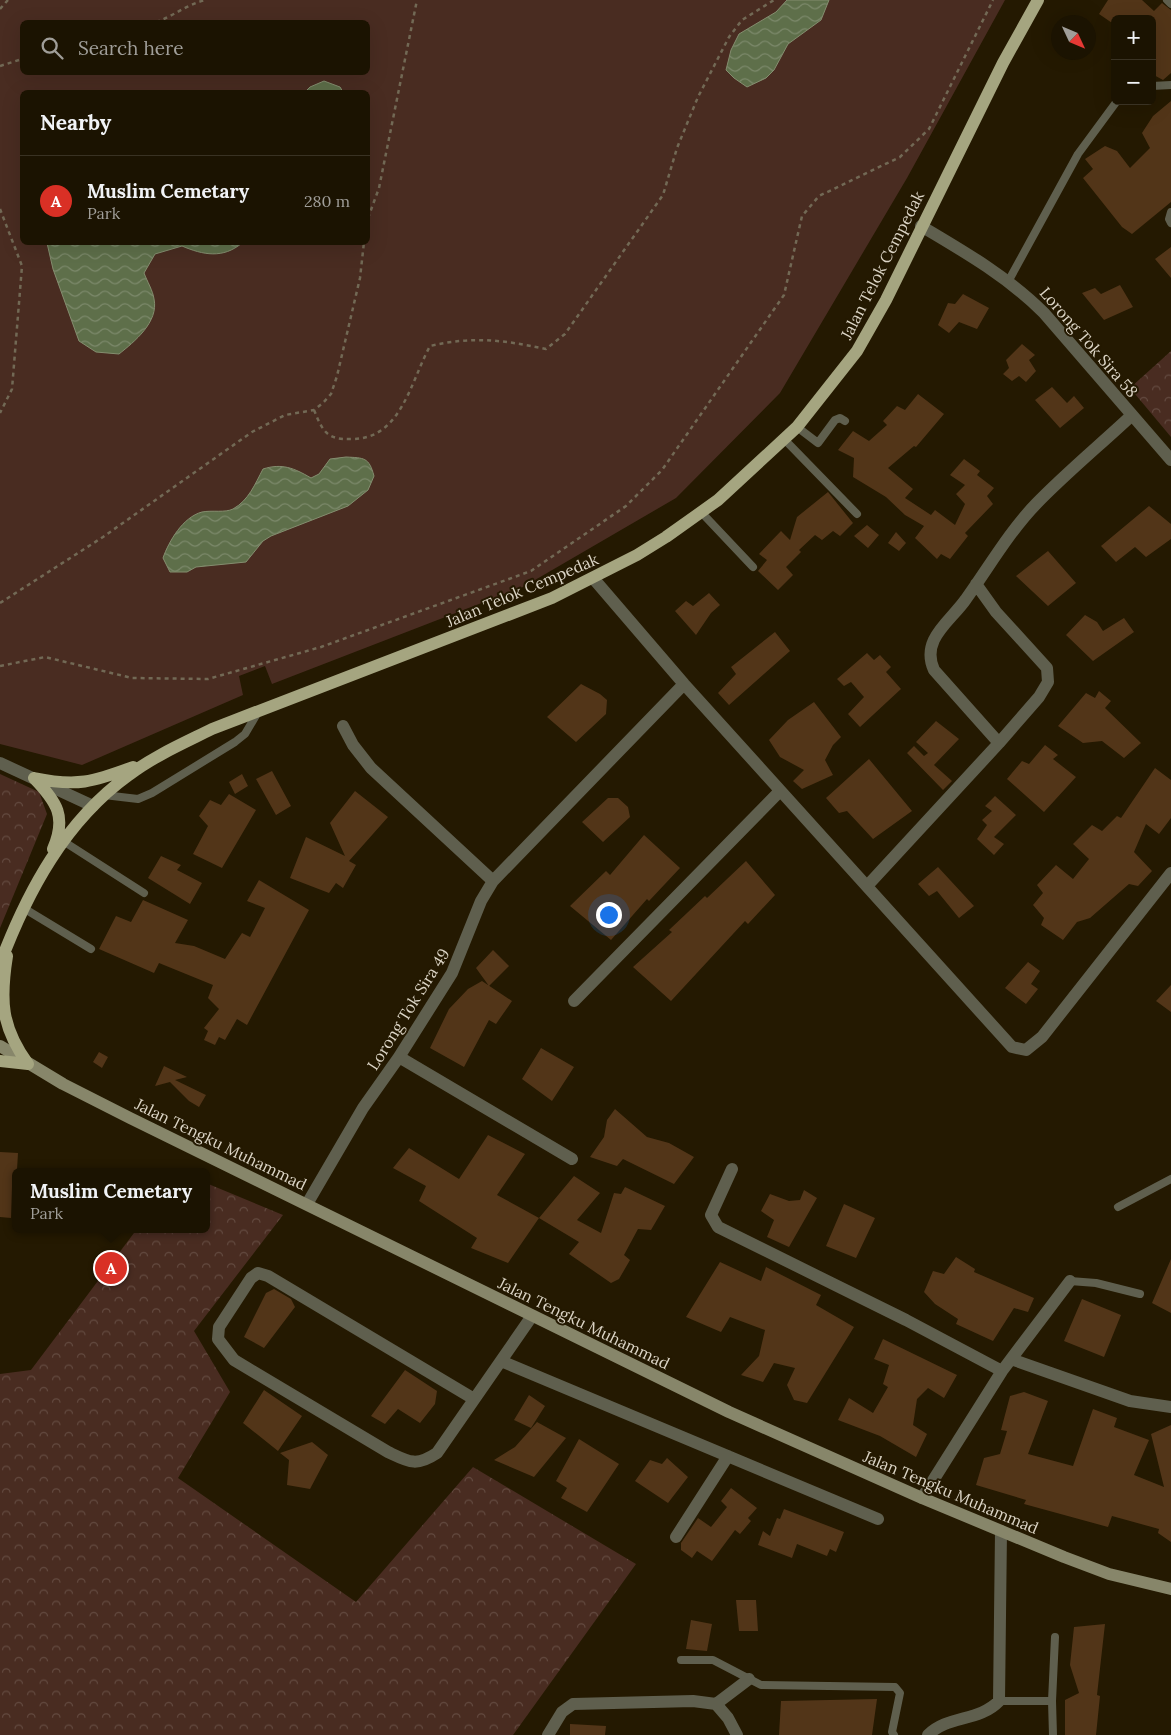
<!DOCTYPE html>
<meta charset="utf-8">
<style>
:root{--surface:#1b1301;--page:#241c0b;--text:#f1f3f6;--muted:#a09e99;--line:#393223;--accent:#d93025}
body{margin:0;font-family:Lora,serif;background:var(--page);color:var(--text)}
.controls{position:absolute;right:15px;top:15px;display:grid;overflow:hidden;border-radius:8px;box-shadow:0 5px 20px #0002}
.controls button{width:45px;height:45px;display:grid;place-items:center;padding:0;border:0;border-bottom:1px solid var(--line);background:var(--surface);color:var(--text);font:25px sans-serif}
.compass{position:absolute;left:1051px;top:15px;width:45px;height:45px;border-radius:50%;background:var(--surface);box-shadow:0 5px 20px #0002;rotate:134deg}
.you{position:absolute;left:608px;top:914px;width:18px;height:18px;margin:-12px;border:4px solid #fff;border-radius:50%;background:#1a73e8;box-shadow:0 0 0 8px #1a73e833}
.badge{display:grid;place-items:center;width:32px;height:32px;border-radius:50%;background:var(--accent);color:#fff;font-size:16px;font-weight:700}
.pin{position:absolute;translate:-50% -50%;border:2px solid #fff;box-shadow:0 1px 5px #0006}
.popup{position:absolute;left:12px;top:1168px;width:198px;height:65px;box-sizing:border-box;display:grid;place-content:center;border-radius:8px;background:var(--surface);filter:drop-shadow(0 1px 4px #0005);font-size:16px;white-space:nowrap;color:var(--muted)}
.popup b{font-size:19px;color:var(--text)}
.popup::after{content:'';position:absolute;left:50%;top:100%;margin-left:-10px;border:10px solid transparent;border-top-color:var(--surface)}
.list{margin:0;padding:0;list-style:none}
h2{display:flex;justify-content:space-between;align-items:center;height:65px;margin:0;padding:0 20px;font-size:21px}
h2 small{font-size:16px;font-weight:400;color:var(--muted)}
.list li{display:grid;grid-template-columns:32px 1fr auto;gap:15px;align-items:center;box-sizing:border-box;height:90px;padding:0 20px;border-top:1px solid var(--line)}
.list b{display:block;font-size:19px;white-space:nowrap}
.list p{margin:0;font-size:16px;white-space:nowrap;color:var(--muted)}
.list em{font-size:16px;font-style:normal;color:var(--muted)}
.icon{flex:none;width:28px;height:28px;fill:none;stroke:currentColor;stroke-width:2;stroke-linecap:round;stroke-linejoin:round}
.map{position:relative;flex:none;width:1171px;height:1735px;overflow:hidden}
.search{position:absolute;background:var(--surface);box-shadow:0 5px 20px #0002;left:20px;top:20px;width:350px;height:55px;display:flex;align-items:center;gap:12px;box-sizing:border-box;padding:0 18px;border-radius:8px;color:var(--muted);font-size:19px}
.panel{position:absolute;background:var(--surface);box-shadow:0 5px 20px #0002;left:20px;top:90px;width:350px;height:155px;border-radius:8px}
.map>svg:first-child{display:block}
</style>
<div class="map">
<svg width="1171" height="1735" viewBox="0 0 1171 1735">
<defs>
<pattern id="forest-crowns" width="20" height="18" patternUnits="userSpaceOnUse" patternTransform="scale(1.25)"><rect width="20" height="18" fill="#492c21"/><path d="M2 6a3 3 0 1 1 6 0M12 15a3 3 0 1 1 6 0" fill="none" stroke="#634a40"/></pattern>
<pattern id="water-waves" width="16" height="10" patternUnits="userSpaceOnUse" patternTransform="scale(1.25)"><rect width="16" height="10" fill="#5e6f4a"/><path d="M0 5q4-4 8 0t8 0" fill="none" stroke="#7c896b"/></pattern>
</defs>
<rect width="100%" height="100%" fill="#241901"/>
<path fill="#492c21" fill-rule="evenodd" d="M0 0H1005L907 178 780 393 676 498 523 587 272 684 265 666 239 676 243 695 82 765 0 744ZM22 22H368V72H22ZM22 92H368V242H22Z"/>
<path fill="url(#forest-crowns)" d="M1171 351V437L1130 388Z
M0 774 39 792 47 814 0 928Z
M206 1183 283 1215 194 1331 230 1392 178 1478 356 1602 473 1467 636 1564 513 1735H0V1374L31 1370 137 1229H206Z"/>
<path fill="url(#water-waves)" stroke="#848e6f" d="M787 0H829L821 20 788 44 774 70 766 78 747 87 734 78 726 70 731 50 739 34 776 12Z
M324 81 340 87 343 92H305L310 87Z
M47 243V242L242 243C223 259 203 255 182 246L155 254 144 273C147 281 153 291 154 299 159 322 134 342 119 354L96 352 79 341 53 269Z
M346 457C364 458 369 457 374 476L368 490 348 506 271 536 263 541 246 562 196 567 187 572H170L163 558C169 541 183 517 202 512 212 510 225 513 233 509 249 500 255 484 263 469 282 463 294 468 311 478L319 474 330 459Z"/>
<path fill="#523518" d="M1108 0H1142L1154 11 1162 3 1171 10V73L1163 80 1152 74V19H1115V25L1099 14Z
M1171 101V202L1132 234 1122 227 1083 178 1093 169 1085 159 1105 146 1117 151 1130 168 1150 148 1142 133 1153 116Z
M1171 247V278L1155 259Z
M1120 285 1133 307 1104 320 1082 293 1095 288 1101 294Z
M963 294 989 308 977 329 959 322 949 333 938 325 948 303 955 304Z
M1022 344 1035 355 1029 360 1036 371 1026 382 1019 376 1012 381 1003 374 1009 368 1006 360Z
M1052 387 1067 403 1074 396 1084 408 1060 428 1035 400Z
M918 394 944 414 916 447 914 446 888 468 913 489 905 498 931 515 935 510 955 525 965 504 956 494 965 485 950 475 964 459 980 471 977 475 994 488 987 496 993 504 965 533 968 536 950 559 941 554 937 559 915 538 924 526 905 515 886 497 853 477 854 458 838 450 853 431 869 441 887 425 883 421 897 406 905 410Z
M828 492 853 523 840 536 833 531 822 540 815 535 799 550 801 552 786 567 793 575 778 590 758 571 767 560 759 554 781 531 790 540 797 517Z
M1149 506 1171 524V539L1146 557 1135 547 1116 562 1101 546Z
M867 525 879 535 868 548 854 536Z
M896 532 906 543 899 551 888 543Z
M1048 551 1076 583 1048 606 1016 576Z
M709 593 720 605 711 613 696 635 675 611 686 601 693 606Z
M1085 615 1097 622 1103 631 1124 618 1134 632 1093 661 1066 635Z
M775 632 790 651 729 705 718 693 736 674 731 667Z
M867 653 874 660 880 655 891 667 886 672 901 689 860 727 848 714 864 697 851 682 844 686 837 679Z
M581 684 600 694 607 700 606 714 576 742 547 717Z
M1099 691 1111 701 1105 708 1141 743 1124 758 1102 741 1083 743 1058 726 1086 693 1095 698Z
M814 702 841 737 833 745 825 760 833 775 802 789 793 781 804 770 780 757 769 740 788 720Z
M936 721 959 739 934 765 952 781 943 790 907 753 914 746 924 756 928 753 916 742Z
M1045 745 1058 755 1053 759 1076 777 1044 812 1007 779 1022 761 1029 764Z
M869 759 912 811 873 839 847 811 839 813 826 798Z
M1155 768 1171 780V818L1159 834 1146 824 1134 852 1152 871 1138 886 1129 884 1090 918 1077 922 1063 940 1041 925 1044 918 1033 905 1043 893 1037 885 1056 865 1073 879 1089 859 1073 844 1092 825 1102 831 1117 816 1121 818Z
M272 771 291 806 276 815 256 779Z
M242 774 248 786 235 794 229 782Z
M355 791 388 817 349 861 356 865 343 888 336 883 329 893 290 878 306 837 345 856 330 823Z
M229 794 256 810 222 868 193 854 208 826 199 816 210 800 221 805Z
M995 796 1016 815 994 837 1004 844 994 855 977 839 987 825 982 820 992 811 985 806Z
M608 798H618L628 807 630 817 603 842 582 822Z
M644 835 680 868 649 901 647 899 611 940 570 906 606 871 610 875Z
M161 856 181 865 177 870 202 883 190 904 148 878Z
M746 861 775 895 748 924 745 921 671 1001 633 967 672 932 669 930 705 896 707 898Z
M938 867 974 906 959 918 937 891 929 896 918 884Z
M259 880 309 910 247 1025 237 1019 225 1040 219 1037 215 1045 204 1040 208 1031 204 1028 219 1009 208 998 213 985 159 963 154 973 99 949 116 916 131 922 143 900 188 920 175 943 194 946 225 959 242 933 250 937 265 908 247 901Z
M493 950 509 966 489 986 476 968Z
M1028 962 1040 971 1031 984 1038 989 1026 1004 1005 988Z
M482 981 512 1001 496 1024 489 1020 464 1067 430 1048 449 1009 468 989Z
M1171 985V1012L1156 1001Z
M541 1048 574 1067 552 1101 522 1079Z
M99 1052 108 1057 102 1068 93 1062Z
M164 1066 187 1077 175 1080 206 1095 199 1107 189 1101 170 1082 155 1086Z
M615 1109 647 1137 669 1143 694 1157 674 1184 623 1159 617 1166 590 1157 604 1137 607 1120Z
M488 1135 525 1154 497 1195 539 1218 508 1263 471 1248 477 1238 419 1201 426 1186 393 1168 409 1148 459 1179Z
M0 1152 18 1153 16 1187H12L11 1218 0 1217Z
M574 1176 600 1193 577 1220 601 1233 614 1193 621 1194 625 1187 665 1206 651 1230 638 1229 624 1255 630 1260 619 1279 611 1283 569 1254 579 1242 539 1218Z
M804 1190 817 1198 789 1247 767 1237 774 1220 761 1211 770 1194 789 1201 800 1200Z
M844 1204 875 1218 856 1258 826 1246Z
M956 1257 975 1269 974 1272 1034 1298 1028 1312 1014 1308 993 1341 956 1324 958 1319 935 1304 924 1292 933 1271 944 1274Z
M1171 1259V1313L1152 1303Z
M720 1262 761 1281 766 1267 821 1295 816 1305 854 1327 807 1403 794 1400 787 1385 795 1368 774 1363 763 1382 741 1375 759 1356 765 1330 730 1317 721 1332 686 1317Z
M274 1289 291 1299 295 1307 264 1348 244 1337 266 1293Z
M1082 1299 1121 1315 1104 1357 1064 1341Z
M883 1339 957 1375 944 1398 928 1388 917 1399 913 1425 927 1434 916 1457 880 1436 838 1420 849 1398 873 1413 888 1387 883 1384 889 1365 874 1359Z
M405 1370 437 1391 435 1404 420 1423 398 1409 385 1424 371 1416Z
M264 1390 302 1416 278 1451 243 1423Z
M1024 1392 1048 1401 1028 1454 1073 1466 1093 1409 1117 1418 1114 1427 1149 1440 1134 1475 1164 1487 1151 1434 1171 1425V1542L1158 1533 1159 1529 1112 1516 1108 1527 1024 1504 1026 1500 976 1485 984 1458 1000 1454 1007 1431 1001 1430 1010 1396Z
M529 1395 545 1406 531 1428 514 1420Z
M537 1422 566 1438 534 1477 494 1460 515 1447Z
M579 1439 619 1464 587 1512 561 1498 567 1488 556 1481Z
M312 1442 328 1455 310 1489 287 1485 289 1460 280 1453Z
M667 1458 688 1477 668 1503 635 1481 650 1460 662 1464Z
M731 1488 757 1508 748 1518 751 1521 740 1534 735 1530 712 1561 697 1551 692 1558 681 1550V1543L698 1518 711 1527 727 1507 721 1501Z
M784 1509 844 1532 836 1552 830 1549 827 1556 797 1544 792 1558 758 1545 763 1531 770 1536 777 1518 780 1519Z
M736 1600H756L758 1631H739Z
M691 1620 712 1624 707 1651 686 1649Z
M1105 1624 1097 1695 1100 1696 1096 1735H1065V1700L1079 1693 1070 1665 1074 1627Z
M877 1699 872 1735H779L781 1701Z
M570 1724 606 1726 605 1735H570Z"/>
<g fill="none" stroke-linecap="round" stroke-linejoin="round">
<path stroke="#726955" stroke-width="2.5" stroke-dasharray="4 4" stroke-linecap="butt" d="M0 9 8 0
M156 22C174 16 187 4 206 0
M0 66 22 59
M0 209 22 266 12 389 0 413
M368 218 379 188 417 0
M314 410C323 432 327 440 352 439 401 439 410 383 430 346 473 336 503 340 546 349L565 334 663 195 677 148 698 97 729 37 742 20 774 0
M0 603 103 537 252 432 285 415 314 410 323 403 331 394 337 376 360 278 364 242
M0 666 45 657 132 678 208 679 321 647 531 571 626 506 662 470 784 295 802 216 819 196 900 157 929 129 993 0"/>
<path stroke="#5f5f4e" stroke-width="8" d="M1167 0 1171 4
M1152 86 1171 85
M1171 212 1169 219 1171 223
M1009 280 1078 154 1117 101
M797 427 818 443 835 420 840 418 845 421
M784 439 857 514
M701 512 753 567
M104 795 138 799 152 793 235 742 245 734 258 712
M63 841 144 893
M25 909 91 949
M1118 1207 1171 1179
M1070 1281 1096 1283 1140 1294
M681 1660H713L761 1685 895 1687 900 1693 892 1732 894 1735
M999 1701H1052L1055 1637
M1052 1701 1053 1735"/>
<path stroke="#5f5f4e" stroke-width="12" d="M921 226C965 252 1008 277 1044 313L1171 460
M593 578 684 684 1012 1047 1026 1050 1042 1037 1171 873
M343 726 353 745 371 768 493 881
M999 743 934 670C920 639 951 621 966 599 989 567 1009 532 1036 504 1066 473 1100 445 1131 416
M0 763 93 806
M868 885 999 743 1039 697 1048 682 1047 668 996 612 976 584
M574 1001 780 791
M399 1057 572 1159
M732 1169 711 1215 718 1227 906 1320 1002 1371
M307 1204 363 1108 399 1057 452 973 481 901 493 881 684 684
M1011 1359 1130 1401 1171 1407
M501 1361 878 1519
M474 1399 268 1276 258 1273 251 1278 219 1327 218 1339 234 1360 388 1452C409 1462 416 1467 437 1453L532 1316
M922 1498 1002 1371 1070 1281
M676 1537 728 1456
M716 1704 749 1679
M548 1735 562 1712 573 1704 693 1701 716 1704 728 1718 737 1735
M928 1735C948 1715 979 1722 999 1701L1001 1531"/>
<path stroke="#87866a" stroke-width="12" d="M0 1046 63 1084 130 1118 729 1412 922 1498 1064 1557 1109 1574 1171 1589"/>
<path stroke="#a5a580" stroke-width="12" d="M34 778C77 787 93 782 133 767
M34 778C57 802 67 817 53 849
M7 956C0 1000 1 1027 28 1064
M0 964C27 892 65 821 129 775 154 756 184 743 212 729L552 598 637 555 666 537 718 500 797 427 857 351 886 300 1003 63 1038 0
M0 1061 28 1064"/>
</g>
<g text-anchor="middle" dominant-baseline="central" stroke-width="4" stroke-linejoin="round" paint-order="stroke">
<g font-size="16" fill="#dcd5c6" stroke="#241901">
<text transform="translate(882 265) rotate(-63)">Jalan Telok Cempedak</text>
<text transform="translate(1089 342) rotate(49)">Lorong Tok Sira 58</text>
<text transform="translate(522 590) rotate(-23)">Jalan Telok Cempedak</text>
<text transform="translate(408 1009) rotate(-58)">Lorong Tok Sira 49</text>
<text transform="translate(221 1144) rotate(26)">Jalan Tengku Muhammad</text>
<text transform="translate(584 1323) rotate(26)">Jalan Tengku Muhammad</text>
<text transform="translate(951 1492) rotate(23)">Jalan Tengku Muhammad</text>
</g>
</g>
</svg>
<div class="controls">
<button>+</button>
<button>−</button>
</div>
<svg class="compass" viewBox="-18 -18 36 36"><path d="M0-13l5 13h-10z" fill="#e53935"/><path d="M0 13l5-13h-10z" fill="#a09e99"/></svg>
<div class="you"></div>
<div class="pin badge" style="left:111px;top:1268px">A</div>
<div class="popup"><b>Muslim Cemetary</b>Park</div>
<div class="search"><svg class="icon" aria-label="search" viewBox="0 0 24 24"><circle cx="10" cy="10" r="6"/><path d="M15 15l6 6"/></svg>Search here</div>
<section class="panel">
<h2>Nearby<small></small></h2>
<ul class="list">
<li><span class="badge">A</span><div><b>Muslim Cemetary</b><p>Park</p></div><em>280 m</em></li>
</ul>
</section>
</div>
